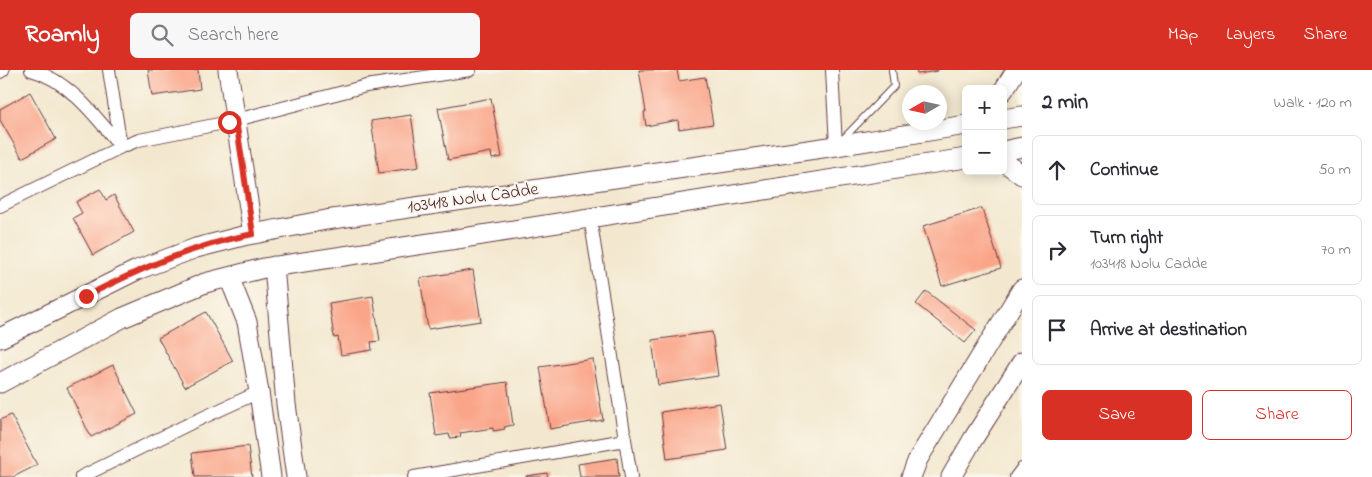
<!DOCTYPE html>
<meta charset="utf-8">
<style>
:root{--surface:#fff;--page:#f7f7f7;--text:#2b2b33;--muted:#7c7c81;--line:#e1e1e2;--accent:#d93025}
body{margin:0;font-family:"Indie Flower",sans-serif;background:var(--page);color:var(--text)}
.controls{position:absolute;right:15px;top:15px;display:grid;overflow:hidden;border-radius:8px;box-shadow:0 2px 12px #0003}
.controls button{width:45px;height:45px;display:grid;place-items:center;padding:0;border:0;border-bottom:1px solid var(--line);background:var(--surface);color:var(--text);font:25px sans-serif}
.compass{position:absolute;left:902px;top:15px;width:45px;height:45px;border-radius:50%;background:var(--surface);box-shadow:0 2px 12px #0003;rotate:261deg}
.stop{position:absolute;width:15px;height:15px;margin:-11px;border:4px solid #d93025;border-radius:50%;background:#fff}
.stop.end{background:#d93025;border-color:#fff;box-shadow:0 1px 5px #0008}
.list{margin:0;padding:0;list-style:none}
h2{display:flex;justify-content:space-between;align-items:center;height:65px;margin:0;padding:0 20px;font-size:21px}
h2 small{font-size:16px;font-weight:400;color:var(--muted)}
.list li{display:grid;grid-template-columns:32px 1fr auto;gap:15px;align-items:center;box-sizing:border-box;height:70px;margin:0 10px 10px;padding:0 10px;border:1px solid var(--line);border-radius:8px}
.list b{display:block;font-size:19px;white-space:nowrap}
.list p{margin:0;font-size:16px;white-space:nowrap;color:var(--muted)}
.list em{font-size:16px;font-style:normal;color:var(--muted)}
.actions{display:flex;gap:10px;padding:15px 20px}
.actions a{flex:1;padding:11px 0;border:1px solid var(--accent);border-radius:8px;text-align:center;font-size:18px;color:var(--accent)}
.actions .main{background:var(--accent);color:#fff}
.icon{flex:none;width:28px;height:28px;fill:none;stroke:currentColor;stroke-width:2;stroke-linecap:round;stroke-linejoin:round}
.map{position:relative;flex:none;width:1022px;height:407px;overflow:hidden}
header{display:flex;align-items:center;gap:30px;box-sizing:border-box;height:70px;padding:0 25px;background:var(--accent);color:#fff}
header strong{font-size:24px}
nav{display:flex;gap:28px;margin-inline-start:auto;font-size:18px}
.search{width:350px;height:45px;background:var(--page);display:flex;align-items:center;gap:12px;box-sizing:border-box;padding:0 18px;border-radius:8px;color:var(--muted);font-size:19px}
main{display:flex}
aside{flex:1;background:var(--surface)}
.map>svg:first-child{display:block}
</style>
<header>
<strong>Roamly</strong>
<div class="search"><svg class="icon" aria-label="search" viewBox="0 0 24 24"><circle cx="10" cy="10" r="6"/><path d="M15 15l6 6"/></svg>Search here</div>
<nav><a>Map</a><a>Layers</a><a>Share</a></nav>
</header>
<main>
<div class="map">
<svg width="1022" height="407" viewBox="0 0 1022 407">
<rect width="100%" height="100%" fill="#fbf7ec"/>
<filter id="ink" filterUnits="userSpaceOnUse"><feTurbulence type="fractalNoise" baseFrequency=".02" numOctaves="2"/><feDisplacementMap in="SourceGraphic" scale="10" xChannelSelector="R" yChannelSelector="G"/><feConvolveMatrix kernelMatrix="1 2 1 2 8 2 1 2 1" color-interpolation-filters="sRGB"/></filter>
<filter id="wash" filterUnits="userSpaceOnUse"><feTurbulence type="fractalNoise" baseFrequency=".0096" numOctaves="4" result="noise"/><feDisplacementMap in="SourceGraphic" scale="20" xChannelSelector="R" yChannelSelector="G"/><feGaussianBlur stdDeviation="1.12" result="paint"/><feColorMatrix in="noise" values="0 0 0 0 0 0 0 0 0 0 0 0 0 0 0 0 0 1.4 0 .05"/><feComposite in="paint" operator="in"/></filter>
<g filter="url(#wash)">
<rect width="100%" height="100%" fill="#f3e8cf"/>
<g id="blocks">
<path fill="#faa488" d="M148 0H198L200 19 152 26Z
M639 0H677L679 11 705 7 713 54 679 59 678 50 646 56 644 42H646Z
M916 0H938V1L917 4Z
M30 22 56 69 22 88 0 50V39Z
M491 28 502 87 492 89 491 82 448 90 438 38Z
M411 45 419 97 379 103 371 51Z
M100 119 106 130 114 125 134 162 93 185 73 148 82 143 76 132Z
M982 138 1001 198 942 216 923 156Z
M473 200 481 251 428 259 420 208Z
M926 221 976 260 965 273 916 234Z
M373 226 380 271 371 272 372 280 341 285 338 267 334 268 329 233Z
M206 242 233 291 185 317 158 268Z
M712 262 718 306 658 315 652 270Z
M593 289 603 350 550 359 540 297Z
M113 295 137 344 91 367 67 318Z
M507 312 513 355 504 357 505 359 493 361V358L460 363 461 367 450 368 449 364 436 366 430 323Z
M720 333 727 380 667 389 661 342Z
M11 345 37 395 13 407H0V350Z
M248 376 252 407H195L192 383Z
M617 388 619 407H580L578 394Z
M547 403 548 407H526V406Z"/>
</g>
</g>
<g filter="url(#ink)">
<use href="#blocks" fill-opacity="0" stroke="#633d44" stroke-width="1"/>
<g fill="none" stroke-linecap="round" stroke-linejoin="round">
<defs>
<path id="lane" d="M842 70 894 16 892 0"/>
<path id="street" d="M31 0C69 10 97 48 121 77
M109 0 121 77
M832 0 836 76
M0 2 3 0
M0 136 121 77 139 70 229 52 366 16 470 0
M590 147 631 407
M81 407 189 354 259 322
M414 407 625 370
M1016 407 1022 399"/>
<path id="secondary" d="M228 0 253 164
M1003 21 1016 0
M1003 49 1022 46
M1003 81 1022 77
M1003 91 1022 105
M274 196 286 334 296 407
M229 207 247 252 259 322 271 407
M0 268 137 200 196 178 243 166 326 150 836 76 966 55
M0 313 122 248 205 213 264 198 457 169 966 88
M911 407 918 389 1022 219
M951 407 973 369 1022 292"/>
</defs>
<use href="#lane" stroke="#633d44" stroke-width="8"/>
<use href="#street" stroke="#633d44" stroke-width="14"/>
<use href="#secondary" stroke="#633d44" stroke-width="21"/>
<use href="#lane" stroke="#fff" stroke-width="6"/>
<use href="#street" stroke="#fff" stroke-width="12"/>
<use href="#secondary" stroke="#fff" stroke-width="19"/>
</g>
</g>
<g fill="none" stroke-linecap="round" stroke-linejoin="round" filter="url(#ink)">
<path stroke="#d93025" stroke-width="6" d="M86 226C142 198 191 176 253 164L236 50 229 52"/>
</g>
<g text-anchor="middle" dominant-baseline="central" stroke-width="4" stroke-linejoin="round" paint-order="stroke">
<g font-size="18" fill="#4a1f2b" stroke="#fbf7ec">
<text transform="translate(473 129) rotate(-8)">103418 Nolu Cadde</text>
</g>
</g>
</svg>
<div class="controls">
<button>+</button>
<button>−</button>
</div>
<svg class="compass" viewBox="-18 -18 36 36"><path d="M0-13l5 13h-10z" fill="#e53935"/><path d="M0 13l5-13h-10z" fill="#7c7c81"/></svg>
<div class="stop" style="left:229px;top:52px"></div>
<div class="stop end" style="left:86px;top:226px"></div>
</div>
<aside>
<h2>2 min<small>Walk · 120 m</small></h2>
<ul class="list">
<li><svg class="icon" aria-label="ahead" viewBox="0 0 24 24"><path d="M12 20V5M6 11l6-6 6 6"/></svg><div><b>Continue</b></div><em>50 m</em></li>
<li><svg class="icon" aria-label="right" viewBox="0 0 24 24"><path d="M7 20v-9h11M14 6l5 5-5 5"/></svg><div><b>Turn right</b><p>103418 Nolu Cadde</p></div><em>70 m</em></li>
<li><svg class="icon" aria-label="arrive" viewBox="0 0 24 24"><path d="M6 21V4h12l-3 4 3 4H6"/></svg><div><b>Arrive at destination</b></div></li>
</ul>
<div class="actions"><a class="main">Save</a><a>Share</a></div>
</aside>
</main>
